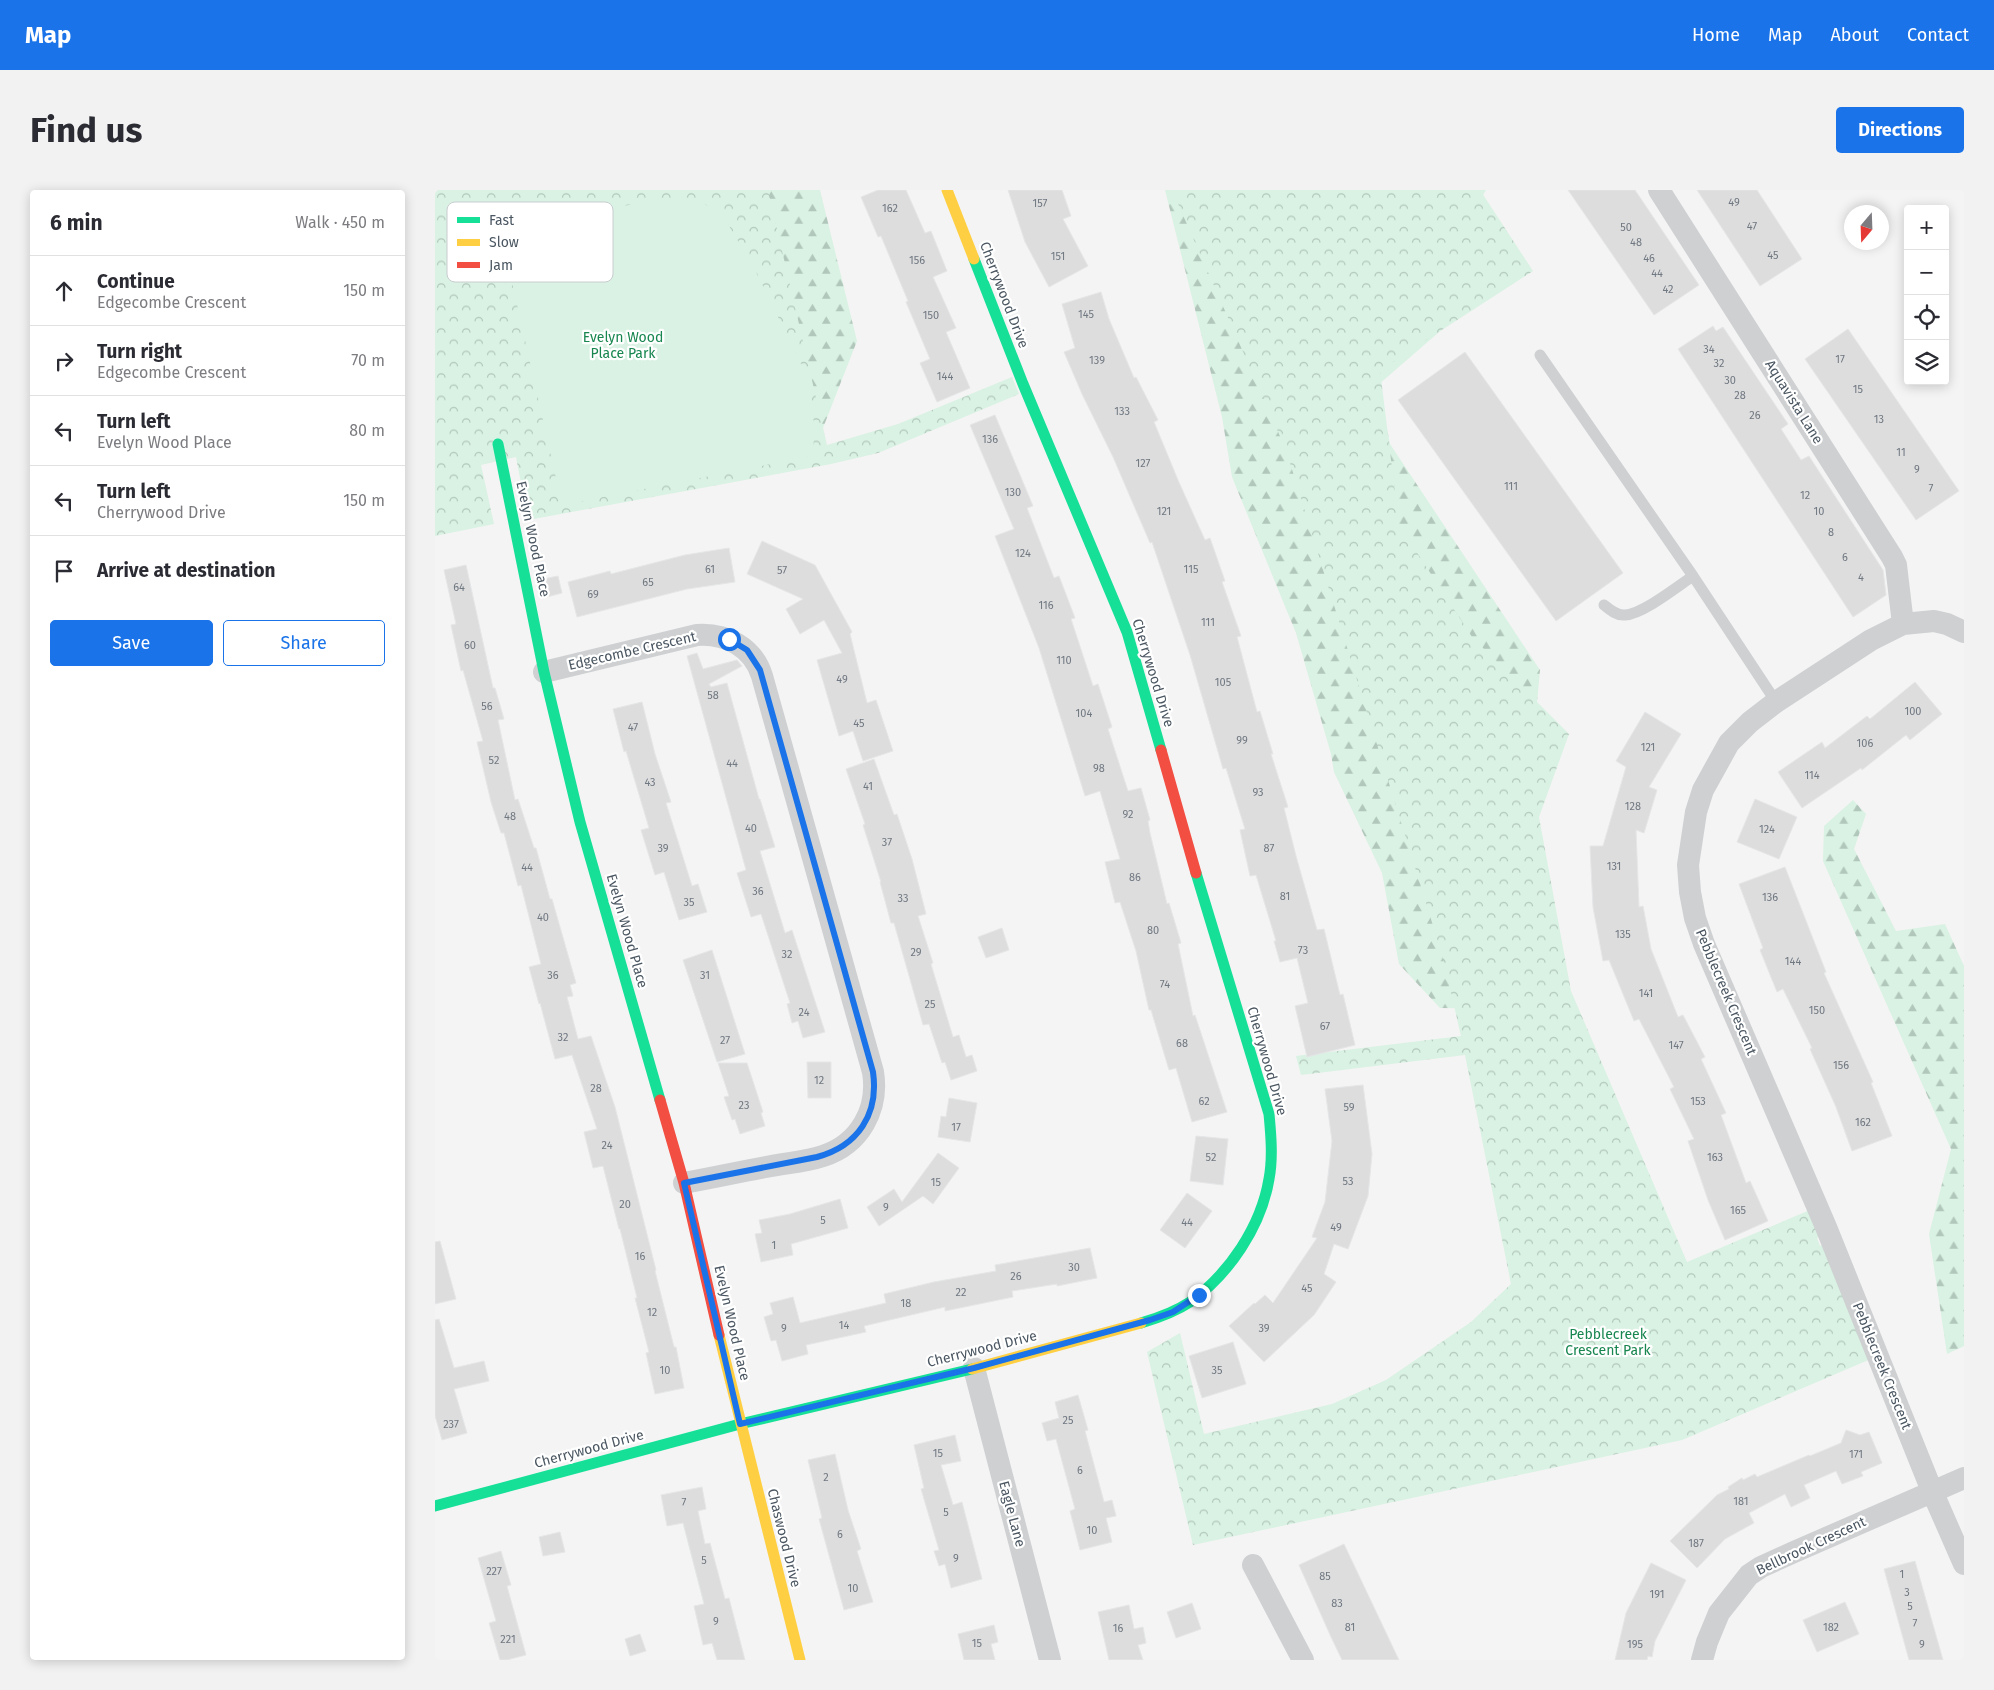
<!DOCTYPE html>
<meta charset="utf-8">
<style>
:root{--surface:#fff;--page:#f2f2f3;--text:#2b2b33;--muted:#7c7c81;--line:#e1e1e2;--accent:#1a73e8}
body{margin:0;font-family:"Fira Sans",sans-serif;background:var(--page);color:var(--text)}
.controls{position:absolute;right:15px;top:15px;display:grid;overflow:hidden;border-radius:5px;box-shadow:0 2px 12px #0003}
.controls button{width:45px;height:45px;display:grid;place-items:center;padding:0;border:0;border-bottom:1px solid var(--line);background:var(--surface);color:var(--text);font:25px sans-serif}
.compass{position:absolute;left:1409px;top:15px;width:45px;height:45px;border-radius:50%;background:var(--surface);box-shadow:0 2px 12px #0003;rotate:199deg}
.stop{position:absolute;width:15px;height:15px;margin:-11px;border:4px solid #1a73e8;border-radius:50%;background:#fff}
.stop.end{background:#1a73e8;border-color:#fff;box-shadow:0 1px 5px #0008}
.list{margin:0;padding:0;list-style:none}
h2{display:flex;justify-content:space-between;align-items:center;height:65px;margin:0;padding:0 20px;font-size:21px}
h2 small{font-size:16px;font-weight:400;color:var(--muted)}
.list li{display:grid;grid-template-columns:32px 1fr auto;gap:15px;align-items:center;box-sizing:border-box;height:70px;padding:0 20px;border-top:1px solid var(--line)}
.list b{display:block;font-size:19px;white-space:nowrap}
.list p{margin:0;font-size:16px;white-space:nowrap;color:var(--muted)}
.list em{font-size:16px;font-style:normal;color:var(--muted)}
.actions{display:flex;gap:10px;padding:15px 20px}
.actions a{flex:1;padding:11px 0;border:1px solid var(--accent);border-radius:5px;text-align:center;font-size:18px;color:var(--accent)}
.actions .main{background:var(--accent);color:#fff}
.icon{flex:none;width:28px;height:28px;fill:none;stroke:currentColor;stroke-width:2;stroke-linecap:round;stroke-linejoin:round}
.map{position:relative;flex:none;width:1529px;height:1470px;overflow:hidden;border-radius:5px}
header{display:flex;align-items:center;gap:30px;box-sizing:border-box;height:70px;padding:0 25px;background:var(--accent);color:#fff}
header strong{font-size:24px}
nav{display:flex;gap:28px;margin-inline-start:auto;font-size:18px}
.intro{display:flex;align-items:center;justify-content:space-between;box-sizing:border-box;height:120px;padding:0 30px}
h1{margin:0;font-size:35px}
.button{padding:12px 22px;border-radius:5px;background:var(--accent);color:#fff;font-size:18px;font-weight:700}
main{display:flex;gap:30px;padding:0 30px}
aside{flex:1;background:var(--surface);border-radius:5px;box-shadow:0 2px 12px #0003}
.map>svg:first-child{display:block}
</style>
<header>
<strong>Map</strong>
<nav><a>Home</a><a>Map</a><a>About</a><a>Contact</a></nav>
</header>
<div class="intro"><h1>Find us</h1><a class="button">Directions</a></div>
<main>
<aside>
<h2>6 min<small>Walk · 450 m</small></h2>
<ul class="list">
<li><svg class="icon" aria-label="ahead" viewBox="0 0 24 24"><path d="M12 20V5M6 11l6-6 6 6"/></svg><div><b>Continue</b><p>Edgecombe Crescent</p></div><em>150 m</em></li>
<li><svg class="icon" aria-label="right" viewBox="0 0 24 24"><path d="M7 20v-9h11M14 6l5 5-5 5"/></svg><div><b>Turn right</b><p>Edgecombe Crescent</p></div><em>70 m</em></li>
<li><svg class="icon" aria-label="left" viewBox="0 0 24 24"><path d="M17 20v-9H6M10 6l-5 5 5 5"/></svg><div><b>Turn left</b><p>Evelyn Wood Place</p></div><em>80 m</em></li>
<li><svg class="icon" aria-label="left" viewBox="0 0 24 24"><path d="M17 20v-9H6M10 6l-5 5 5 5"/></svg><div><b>Turn left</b><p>Cherrywood Drive</p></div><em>150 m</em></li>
<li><svg class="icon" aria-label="arrive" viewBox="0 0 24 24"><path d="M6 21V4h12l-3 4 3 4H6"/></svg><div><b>Arrive at destination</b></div></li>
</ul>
<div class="actions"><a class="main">Save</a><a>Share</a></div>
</aside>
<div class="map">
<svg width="1529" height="1470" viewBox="0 0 1529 1470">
<defs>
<pattern id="forest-firs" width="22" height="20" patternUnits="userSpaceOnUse" patternTransform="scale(1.25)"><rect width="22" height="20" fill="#d9f2e3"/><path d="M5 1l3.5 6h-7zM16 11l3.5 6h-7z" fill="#b2c7bb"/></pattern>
<pattern id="park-crowns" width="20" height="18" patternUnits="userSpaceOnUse" patternTransform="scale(1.25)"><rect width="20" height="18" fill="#d9f2e3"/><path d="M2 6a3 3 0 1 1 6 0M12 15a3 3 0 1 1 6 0" fill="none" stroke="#b2c7bb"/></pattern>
</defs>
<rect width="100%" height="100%" fill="#f4f4f4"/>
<path fill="url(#forest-firs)" d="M0 0H385L422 151 377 266Z
M730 0H1051L1048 5 1071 84 943 195 955 254 1105 480 1074 819 1005 818 964 774 947 683 899 582 896 564 861 443 797 287 787 227Z
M1418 610 1431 624 1419 659 1461 741 1510 734 1529 776V1156L1512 1164 1494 1044 1516 959 1388 671 1389 636Z"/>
<path fill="url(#park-crowns)" d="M0 0H333L392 255 463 234 577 187 584 204 443 263 396 274 93 330 81 267 46 275 59 334 0 346Z
M737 0H1045L1098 81 945 180 964 335 1037 447 1134 544 1104 627 1136 801 1252 1072 1375 1020 1386 1046 1382 1048 1385 1056 1390 1054 1438 1168 1247 1250 758 1355 712 1162 745 1143 769 1244 897 1214 951 1190 1036 1132 1076 1094 1030 865 866 885 861 866 1026 846 1008 768 851 260Z"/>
<path fill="#d9f2e3" d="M249 7 267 12 290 29 320 80 372 186 380 240 377 266 127 315 68 52 207 11Z"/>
<path fill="#ddddde" stroke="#e5e6e7" d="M443 0H471L490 43 496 41 512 81 498 87 521 138 511 142 535 198 502 212 485 173 495 169 471 112 473 111 446 46 443 47 426 7Z
M573 0H627L636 26 628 29 653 76 614 97 590 52Z
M1133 0H1200L1264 95 1219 125Z
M1262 0H1322L1367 69 1325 96Z
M666 102 674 129 699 188 701 187 723 230 719 232 743 290 770 350 775 348 790 391 787 392 806 446 802 447 822 522 825 521 838 564H836L853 617 849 618 861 666 882 740 889 739 905 805 908 804 920 855 872 867 860 816 873 813 862 768 845 772 839 751H841L821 685 815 686 805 640 810 639 791 578 788 579 755 465 717 352 715 353 678 267 647 204 629 162 640 158 627 114Z
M1278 136 1281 141 1288 137 1353 234 1346 239 1366 270 1374 266 1448 380 1451 405 1418 427 1243 159Z
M1413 139 1524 301 1481 330 1370 169Z
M1030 162 1188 383 1121 431 963 210Z
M560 225 598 316 592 318 619 388 624 386 640 428 636 429 658 496 663 494 677 537 673 539 693 601 706 598 715 630 713 631 715 643 732 714 734 713 746 753 743 754 758 826 760 825 792 922 757 932 741 878 734 880 716 820H714L701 761 685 712 680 713 670 672 685 669 665 601 650 606 604 458 560 346 579 339 535 235Z
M327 351 380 375 417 442 415 444 432 513 441 510 458 561 428 571 418 541 404 546 382 470 407 463 389 430 365 444 351 419 368 409 312 384Z
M294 358 300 392 252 399 142 427 133 392 175 381 176 384 250 365Z
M31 375 58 498H60L69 529 63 530 80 610 83 609 99 658H101L115 709H117L141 793 135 795 138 806 132 807 143 849 156 846 180 917 221 1080 220 1081 239 1157H241L249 1198 220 1204 211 1163 214 1162 200 1108H202L185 1039H184L168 976 158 978 149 942 162 939 137 865 120 869 105 813 104 814 94 777 106 774 86 695 83 696 69 643H66L56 612 42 552 48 551 28 480 26 481 16 435 21 434 9 380Z
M123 386 127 403 112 407 108 389Z
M262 463 268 479 302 470 307 476 274 494 276 497 292 493 324 609H325L340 657 325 661 350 743 357 740 390 842 368 848 363 831 357 833 352 814 355 813 326 724 316 727 302 683 311 680 252 466Z
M1480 492 1507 524 1475 550 1471 545 1427 580 1426 578 1367 618 1343 582 1387 552 1390 558 1432 526 1435 529Z
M207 512 220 564 236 612 231 613 257 696 263 694 272 722 244 730 229 682 220 685 206 640 214 638 191 561 189 562 178 519Z
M1210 522 1246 544 1214 597 1222 600 1209 643 1201 640 1204 717 1208 716 1216 759 1243 827 1248 825 1270 867 1266 869 1291 923 1286 925 1311 993 1315 991 1333 1031 1290 1050 1273 1010 1253 951 1259 949 1235 899 1239 897 1204 829 1199 831 1174 770 1168 771 1158 717 1155 656H1168L1191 577 1181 571Z
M439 569 459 625 462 624 477 669 491 724 483 726 498 773 496 774 518 847 524 845 531 867 537 865 542 881 516 890 510 872 507 873 494 834 488 835 459 733H456L445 692H446L428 635 430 634 411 579Z
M1320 609 1362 627 1344 669 1302 652Z
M1350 677 1391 782 1389 783 1438 892 1436 893 1457 946 1417 961 1401 917 1375 859 1377 858 1348 799 1342 802 1325 760 1328 758 1304 694Z
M567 738 574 760 551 768 543 747Z
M277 760 310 864 282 872 248 770Z
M372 872H396V908H373Z
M283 873H312L328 922 326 923 330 936 305 944 300 929 297 930 289 907 294 906Z
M928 895 937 964 933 1006 913 1059 899 1054 889 1084 901 1092 879 1125 829 1172 794 1136 819 1113 820 1114 830 1105 838 1113 882 1048 877 1047 890 1012 897 951 890 899Z
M514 908 542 913 535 952 503 947 506 926 511 927Z
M761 946 793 949 788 995 755 991Z
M503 963 524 978 498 1014 488 1006 444 1036 432 1017 459 999 467 1012Z
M752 1003 777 1021 750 1058 725 1040Z
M405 1009 413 1038 356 1054 358 1065 326 1072 320 1044 327 1043 324 1030 355 1024Z
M5 1051 21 1109 0 1114V1052Z
M655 1058 662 1088 622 1096V1094L577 1101 578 1107 510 1121V1117L429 1136 431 1142 371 1155 373 1164 347 1171 341 1150 336 1151 329 1127 338 1124 335 1113 358 1107 365 1133 451 1113 449 1104 499 1092 561 1081 560 1075Z
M4 1129 19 1178 49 1171 54 1191 19 1199 32 1243 7 1250 0 1226V1130Z
M798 1152 811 1194 767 1208 754 1166Z
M643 1205 653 1240 650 1241 669 1312 677 1310 681 1326 671 1328 677 1352 645 1360 635 1321 640 1319 621 1249 612 1251 607 1233 624 1228 620 1212Z
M1411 1240 1425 1245 1434 1242 1447 1273 1426 1282 1428 1286 1407 1294 1401 1281 1369 1295 1375 1308 1356 1317 1350 1304 1314 1323 1319 1333 1290 1349 1262 1378 1235 1351 1282 1305 1294 1299 1293 1297 1307 1288 1308 1290 1320 1284 1322 1287 1374 1265 1375 1266 1406 1253Z
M520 1245 526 1271 506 1275 518 1315 527 1312 547 1389 516 1398 510 1374 504 1376 499 1361 504 1360 486 1299 489 1298 479 1255Z
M400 1264 413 1320 426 1359 422 1361 438 1412 409 1420 384 1329 387 1328 373 1270Z
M267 1297 271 1319 263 1321 270 1354 275 1353 290 1409 294 1408 310 1470H282L277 1453 268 1455 259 1416 269 1414 248 1333 232 1336 226 1305Z
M125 1342 130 1362 108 1366 104 1347Z
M909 1354 964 1470H907L896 1447 864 1375Z
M66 1361 76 1395 72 1396 91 1465 72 1470H65L54 1433 61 1431 43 1368Z
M1480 1371 1508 1470H1474L1449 1379Z
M1216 1373 1251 1390 1220 1451 1217 1467 1213 1466 1212 1470H1180L1191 1423Z
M1410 1412 1424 1444 1382 1462 1368 1430Z
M757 1413 766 1439 741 1448 732 1422Z
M694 1415 699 1439 708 1437 711 1453 703 1455 708 1470H674L663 1422Z
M559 1435 563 1452 556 1454 560 1470H529L523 1444Z
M205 1444 211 1461 195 1466 190 1449Z"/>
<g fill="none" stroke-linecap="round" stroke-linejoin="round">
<path stroke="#ced0d2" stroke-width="11" d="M1105 165 1258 386 1341 512
M1169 415C1175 420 1182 426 1190 425 1208 424 1243 396 1258 386"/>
<path stroke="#ced0d2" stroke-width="22" d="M1224 0 1457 367 1461 375 1468 434
M1529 442 1512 434 1499 431 1468 434 1436 450 1341 512 1315 532 1294 553 1268 600 1261 622 1253 675 1255 702 1260 728 1269 754 1391 1037 1497 1301 1529 1374
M109 482 262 445C291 443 318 457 327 486L438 882C444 919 425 954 388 966 370 972 350 973 331 977 304 982 276 988 249 993
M539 1178 615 1470
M818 1375 868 1470
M1267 1470 1272 1452 1284 1423 1314 1385 1326 1377 1359 1362 1529 1288"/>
<path stroke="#16e098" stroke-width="11" d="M539 69 588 194 692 442 726 560
M63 254 109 482 145 632 225 910
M706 1133C723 1128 740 1122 755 1112 794 1084 826 1037 834 989 838 968 836 945 834 924L761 683
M0 1316 305 1234 537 1179"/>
<path stroke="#ffcf43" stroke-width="11" d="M512 0 539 69
M284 1145 365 1470
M537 1179 706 1133"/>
<path stroke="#f24e42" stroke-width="11" d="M726 560 761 683
M225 910 249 993 284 1145"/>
</g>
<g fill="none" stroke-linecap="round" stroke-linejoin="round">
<path stroke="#1a73e8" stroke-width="6" d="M294 449 312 460 325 480 438 882C444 924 423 956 382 967L249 993 305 1234 539 1178 715 1130 738 1122 764 1105"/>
</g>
<g text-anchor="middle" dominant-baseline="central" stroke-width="4.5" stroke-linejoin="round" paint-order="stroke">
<g font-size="11" fill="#707881">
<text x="1299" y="12">49</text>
<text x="605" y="13">157</text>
<text x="455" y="18">162</text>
<text x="1317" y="36">47</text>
<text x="1191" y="37">50</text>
<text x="1201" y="52">48</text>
<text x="1338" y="65">45</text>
<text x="623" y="66">151</text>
<text x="1214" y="68">46</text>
<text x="482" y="70">156</text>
<text x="1222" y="83">44</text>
<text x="1233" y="99">42</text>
<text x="651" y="124">145</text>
<text x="496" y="125">150</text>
<text x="1274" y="159">34</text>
<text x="1405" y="169">17</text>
<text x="662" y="170">139</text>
<text x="1284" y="173">32</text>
<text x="510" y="186">144</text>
<text x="1295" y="190">30</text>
<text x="1423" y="199">15</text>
<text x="1305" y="205">28</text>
<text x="687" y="221">133</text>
<text x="1320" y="225">26</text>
<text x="1444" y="229">13</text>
<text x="555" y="249">136</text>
<text x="1466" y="262">11</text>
<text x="708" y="273">127</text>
<text x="1482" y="279">9</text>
<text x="1076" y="296">111</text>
<text x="1496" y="298">7</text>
<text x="578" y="302">130</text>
<text x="1370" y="305">12</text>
<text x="729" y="321">121</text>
<text x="1384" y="321">10</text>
<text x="1396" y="342">8</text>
<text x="588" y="363">124</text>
<text x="1410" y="367">6</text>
<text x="275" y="379">61</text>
<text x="756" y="379">115</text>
<text x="347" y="380">57</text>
<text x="1426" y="387">4</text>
<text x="213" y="392">65</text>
<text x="24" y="397">64</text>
<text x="158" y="404">69</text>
<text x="611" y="415">116</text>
<text x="773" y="432">111</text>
<text x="35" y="455">60</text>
<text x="629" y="470">110</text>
<text x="407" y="489">49</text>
<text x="788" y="492">105</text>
<text x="278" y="505">58</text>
<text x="52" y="516">56</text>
<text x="1478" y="521">100</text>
<text x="649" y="523">104</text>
<text x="424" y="533">45</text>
<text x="198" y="537">47</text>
<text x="807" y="550">99</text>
<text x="1430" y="553">106</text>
<text x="1213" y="557">121</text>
<text x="59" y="570">52</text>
<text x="297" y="573">44</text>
<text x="664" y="578">98</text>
<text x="1377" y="585">114</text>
<text x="215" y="592">43</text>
<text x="433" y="596">41</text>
<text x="823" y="602">93</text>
<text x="1198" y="616">128</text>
<text x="693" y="624">92</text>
<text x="75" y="626">48</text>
<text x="316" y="638">40</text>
<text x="1332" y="639">124</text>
<text x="452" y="652">37</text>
<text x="228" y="658">39</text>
<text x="834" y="658">87</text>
<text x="1179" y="676">131</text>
<text x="92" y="677">44</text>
<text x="700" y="687">86</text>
<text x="323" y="701">36</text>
<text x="850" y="706">81</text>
<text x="1335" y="707">136</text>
<text x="468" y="708">33</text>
<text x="254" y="712">35</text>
<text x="108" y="727">40</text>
<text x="718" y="740">80</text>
<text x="1188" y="744">135</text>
<text x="868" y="760">73</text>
<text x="481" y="762">29</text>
<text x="352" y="764">32</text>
<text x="1358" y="771">144</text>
<text x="118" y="785">36</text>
<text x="270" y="785">31</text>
<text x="730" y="794">74</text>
<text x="1211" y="803">141</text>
<text x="495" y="814">25</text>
<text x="1382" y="820">150</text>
<text x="369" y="822">24</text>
<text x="890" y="836">67</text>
<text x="128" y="847">32</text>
<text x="290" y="850">27</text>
<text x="747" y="853">68</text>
<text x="1241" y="855">147</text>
<text x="1406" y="875">156</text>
<text x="384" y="890">12</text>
<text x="161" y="898">28</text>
<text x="769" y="911">62</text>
<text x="1263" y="911">153</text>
<text x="309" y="915">23</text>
<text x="914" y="917">59</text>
<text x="1428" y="932">162</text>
<text x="521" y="937">17</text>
<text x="172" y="955">24</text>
<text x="776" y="967">52</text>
<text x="1280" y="967">163</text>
<text x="913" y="991">53</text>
<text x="501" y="992">15</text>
<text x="190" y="1014">20</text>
<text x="451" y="1017">9</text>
<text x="1303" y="1020">165</text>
<text x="388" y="1030">5</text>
<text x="752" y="1032">44</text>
<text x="901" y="1037">49</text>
<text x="339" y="1055">1</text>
<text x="205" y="1066">16</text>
<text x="639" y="1077">30</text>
<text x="581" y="1086">26</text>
<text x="872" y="1098">45</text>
<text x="526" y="1102">22</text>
<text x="471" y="1113">18</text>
<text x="217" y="1122">12</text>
<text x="409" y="1135">14</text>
<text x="349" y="1138">9</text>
<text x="829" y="1138">39</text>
<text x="230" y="1180">10</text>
<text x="782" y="1180">35</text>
<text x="633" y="1230">25</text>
<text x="16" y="1234">237</text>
<text x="503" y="1263">15</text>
<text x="1421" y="1264">171</text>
<text x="645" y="1280">6</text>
<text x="391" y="1287">2</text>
<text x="1306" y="1311">181</text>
<text x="249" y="1312">7</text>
<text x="511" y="1322">5</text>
<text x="657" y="1340">10</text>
<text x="405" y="1344">6</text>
<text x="1261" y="1353">187</text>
<text x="521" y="1368">9</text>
<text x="269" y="1370">5</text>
<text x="59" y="1381">227</text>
<text x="1467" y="1384">1</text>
<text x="890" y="1386">85</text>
<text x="418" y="1398">10</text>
<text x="1472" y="1402">3</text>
<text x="1222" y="1404">191</text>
<text x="902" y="1413">83</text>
<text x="1475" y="1416">5</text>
<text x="281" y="1431">9</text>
<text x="1480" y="1433">7</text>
<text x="915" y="1437">81</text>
<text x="1396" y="1437">182</text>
<text x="683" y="1438">16</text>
<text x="73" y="1449">221</text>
<text x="542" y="1453">15</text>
<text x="1200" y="1454">195</text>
<text x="1487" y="1454">9</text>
</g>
<g font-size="14" fill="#4a5661" stroke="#fff">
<text transform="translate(569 105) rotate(69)">Cherrywood Drive</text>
<text transform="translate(1359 212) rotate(58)">Aquavista Lane</text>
<text transform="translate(98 349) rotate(78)">Evelyn Wood Place</text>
<text transform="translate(197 461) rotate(-13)">Edgecombe Crescent</text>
<text transform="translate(718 483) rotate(73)">Cherrywood Drive</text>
<text transform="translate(192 741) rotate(74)">Evelyn Wood Place</text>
<text transform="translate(1291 802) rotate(67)">Pebblecreek Crescent</text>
<text transform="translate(832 871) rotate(74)">Cherrywood Drive</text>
<text transform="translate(297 1133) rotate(77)">Evelyn Wood Place</text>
<text transform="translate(547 1159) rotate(-14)">Cherrywood Drive</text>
<text transform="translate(1447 1176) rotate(68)">Pebblecreek Crescent</text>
<text transform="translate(154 1259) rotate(-15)">Cherrywood Drive</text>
<text transform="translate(577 1324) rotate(75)">Eagle Lane</text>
<text transform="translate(349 1348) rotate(76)">Chaswood Drive</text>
<text transform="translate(1376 1356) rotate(-25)">Bellbrook Crescent</text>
</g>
<g font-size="14" fill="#17864f" stroke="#fff">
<text x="188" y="147">Evelyn Wood<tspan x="188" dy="16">Place Park</tspan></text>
<text x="1173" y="1144">Pebblecreek<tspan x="1173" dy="16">Crescent Park</tspan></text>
</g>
</g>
<rect x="12" y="12" width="166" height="80" rx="8" fill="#fff" stroke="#c9ccd0" stroke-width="1"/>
<rect x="22" y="27" width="23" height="6" fill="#16e098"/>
<rect x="22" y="49" width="23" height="7" fill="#ffcf43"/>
<rect x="22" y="72" width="23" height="6" fill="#f24e42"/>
<g font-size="14" fill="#4a5661">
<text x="54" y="35">Fast</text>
<text x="54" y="57">Slow</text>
<text x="54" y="80">Jam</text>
</g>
</svg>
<div class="controls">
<button>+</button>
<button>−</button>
<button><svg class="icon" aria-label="locate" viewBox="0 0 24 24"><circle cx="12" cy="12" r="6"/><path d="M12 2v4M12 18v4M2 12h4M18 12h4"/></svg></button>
<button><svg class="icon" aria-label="layers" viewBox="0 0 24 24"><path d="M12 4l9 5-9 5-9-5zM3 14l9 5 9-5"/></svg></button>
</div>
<svg class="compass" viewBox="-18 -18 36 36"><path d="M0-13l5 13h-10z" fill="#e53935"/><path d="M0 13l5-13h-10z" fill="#7c7c81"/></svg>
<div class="stop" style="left:294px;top:449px"></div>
<div class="stop end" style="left:764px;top:1105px"></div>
</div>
</main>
